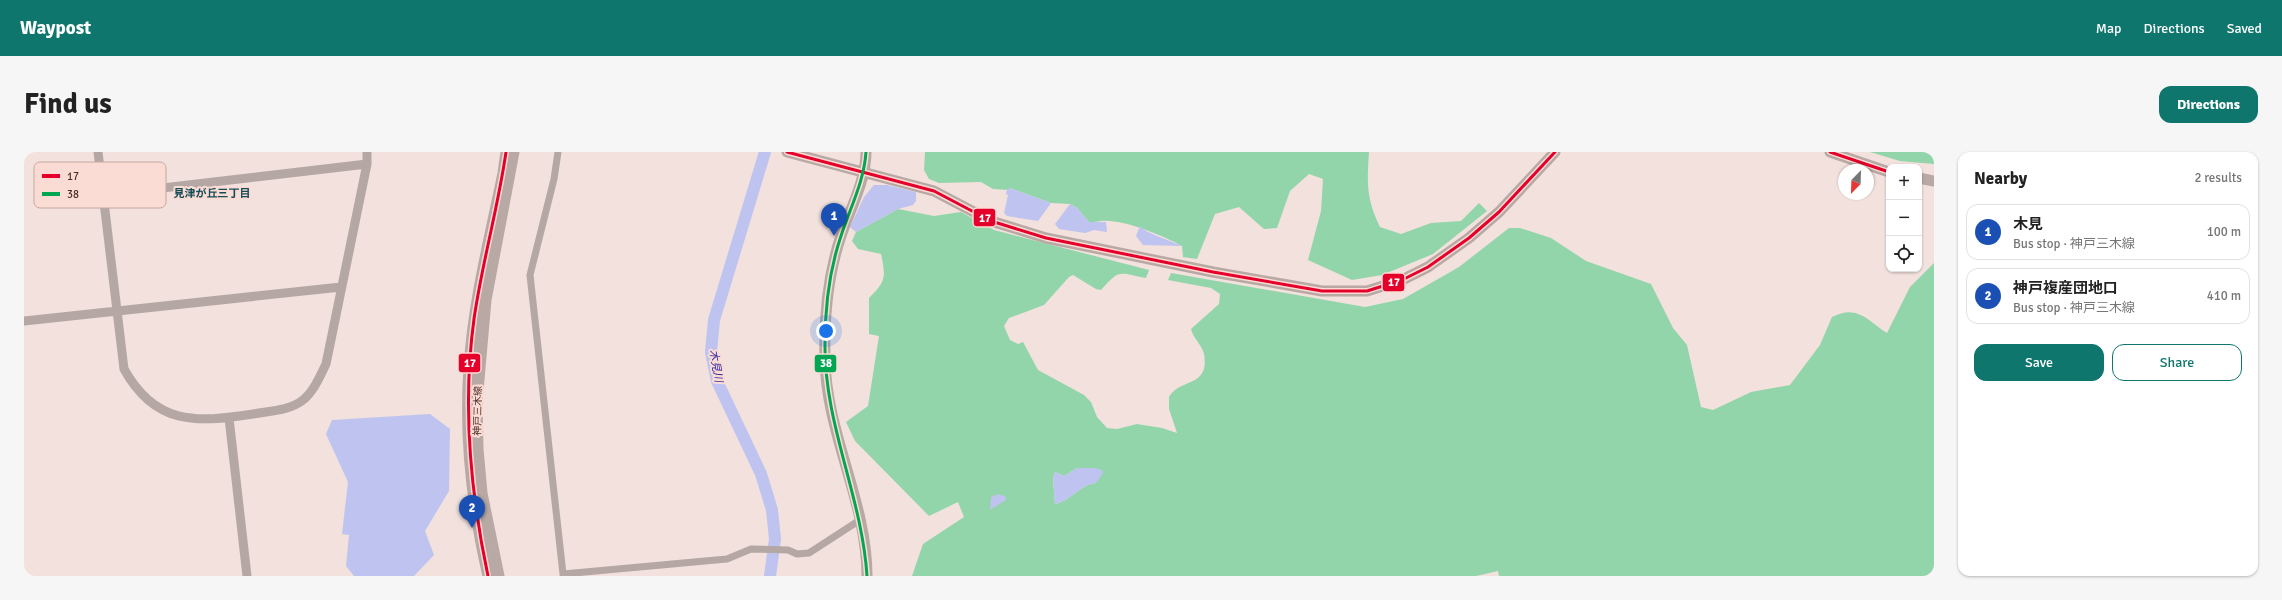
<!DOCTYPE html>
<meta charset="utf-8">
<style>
:root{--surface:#fff;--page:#f6f6f6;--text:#222;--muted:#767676;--line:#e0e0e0;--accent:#0f766e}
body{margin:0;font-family:Signika,"Noto Sans JP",sans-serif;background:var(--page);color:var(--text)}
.controls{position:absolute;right:12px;top:12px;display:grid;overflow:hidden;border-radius:8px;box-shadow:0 1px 3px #0004}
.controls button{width:36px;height:36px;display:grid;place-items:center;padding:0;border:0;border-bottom:1px solid var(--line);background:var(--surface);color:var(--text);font:20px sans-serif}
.compass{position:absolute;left:1814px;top:12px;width:36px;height:36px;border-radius:50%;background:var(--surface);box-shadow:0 1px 3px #0004;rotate:203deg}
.you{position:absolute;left:802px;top:179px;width:14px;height:14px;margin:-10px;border:3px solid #fff;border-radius:50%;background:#1a73e8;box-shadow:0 0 0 6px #1a73e833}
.badge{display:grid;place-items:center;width:26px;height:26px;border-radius:50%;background:var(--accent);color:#fff;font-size:13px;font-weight:700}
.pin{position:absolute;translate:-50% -33px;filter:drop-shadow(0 1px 2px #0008)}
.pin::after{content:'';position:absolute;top:21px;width:14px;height:12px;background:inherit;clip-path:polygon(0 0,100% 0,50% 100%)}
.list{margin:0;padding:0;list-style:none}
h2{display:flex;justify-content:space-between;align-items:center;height:52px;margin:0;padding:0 16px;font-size:17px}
h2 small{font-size:13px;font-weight:400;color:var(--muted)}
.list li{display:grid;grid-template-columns:26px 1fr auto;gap:12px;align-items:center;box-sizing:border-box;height:56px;margin:0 8px 8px;padding:0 8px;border:1px solid var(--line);border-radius:12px}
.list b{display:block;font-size:15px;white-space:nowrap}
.list p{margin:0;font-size:13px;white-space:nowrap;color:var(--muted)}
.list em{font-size:13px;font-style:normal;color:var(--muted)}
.actions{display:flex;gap:8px;padding:12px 16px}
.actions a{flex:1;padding:9px 0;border:1px solid var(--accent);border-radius:12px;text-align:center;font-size:14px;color:var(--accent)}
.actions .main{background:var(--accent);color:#fff}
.icon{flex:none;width:22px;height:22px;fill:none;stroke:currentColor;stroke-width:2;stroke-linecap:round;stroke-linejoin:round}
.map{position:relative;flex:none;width:1910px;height:424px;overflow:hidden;border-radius:12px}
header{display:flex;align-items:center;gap:24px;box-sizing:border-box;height:56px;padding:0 20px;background:var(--accent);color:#fff}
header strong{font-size:19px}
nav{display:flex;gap:22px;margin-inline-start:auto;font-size:14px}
.intro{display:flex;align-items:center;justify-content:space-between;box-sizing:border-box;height:96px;padding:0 24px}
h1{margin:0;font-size:28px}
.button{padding:10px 18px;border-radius:12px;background:var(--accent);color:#fff;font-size:14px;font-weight:700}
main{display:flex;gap:24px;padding:0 24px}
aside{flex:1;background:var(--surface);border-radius:12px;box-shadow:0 1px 3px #0004}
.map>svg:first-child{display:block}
</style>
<header>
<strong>Waypost</strong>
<nav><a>Map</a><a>Directions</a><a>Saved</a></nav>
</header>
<div class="intro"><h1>Find us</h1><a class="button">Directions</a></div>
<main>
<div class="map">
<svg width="1910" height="424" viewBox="0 0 1910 424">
<rect width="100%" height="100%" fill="#f2e1dd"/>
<path fill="#92d5aa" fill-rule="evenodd" d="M901 0H1345C1343 30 1342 47 1356 75L1377 82 1407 71 1437 69 1455 51 1463 59 1409 102 1358 123 1328 128 1284 108 1297 59 1299 27 1285 22 1266 39 1253 76 1240 77 1215 55 1191 62 1173 107 1159 105 1158 94C1137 83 1100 67 1077 69 1073 69 1070 71 1065 70L1053 56 1046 52 1027 51 986 36 985 38 969 37 957 30 915 31 905 27 900 18Z
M1846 0H1910V12L1876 9Z
M874 57 910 64 937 60 970 78 1125 118 1122 126C1095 121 1096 116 1077 138L1072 137 1049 123 1045 125 1020 153 985 166 980 174 986 188 994 192 999 190 1014 218 1060 243 1067 250 1073 265 1083 276 1093 277 1113 272 1138 276 1153 281 1145 257V245C1156 226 1186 236 1180 202 1178 193 1169 186 1167 177L1195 152 1196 142 1187 136 1144 128 1147 121 1341 155 1379 147 1435 115 1485 76H1496L1527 86 1562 109 1627 132 1649 176 1663 193 1677 255 1689 258 1727 240 1766 233 1796 193 1808 165C1833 152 1843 168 1863 181L1886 135 1910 111V424H1475L1474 419 1452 424H888L899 392 940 365 934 350 905 364 831 289 822 270 844 254 855 184 845 182V146C862 129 862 126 857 102L834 97 828 89 832 80ZM1053 316H1071L1072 331C1055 333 1047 349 1031 352L1029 327 1031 320 1040 324Z"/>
<path fill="#bec3f0" d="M850 33H863L892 40V49L889 53 874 57 832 80 826 75 840 45Z
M986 36 1027 51 1014 69 983 64 980 61 984 43 982 42 983 38Z
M1046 52 1053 56 1065 70H1082L1083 80 1070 78 1061 81 1035 77 1031 72Z
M1116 74C1121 81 1148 89 1158 94L1119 93 1112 84Z
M406 262 426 277 425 339 401 379 410 403 390 424H330L322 414 325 383 318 382 324 330 302 282 308 268Z
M1053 316H1071L1078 318 1079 321 1072 331C1055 333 1047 349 1031 352L1029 327 1031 320 1040 324Z
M974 342 982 345V348L966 358 967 345Z"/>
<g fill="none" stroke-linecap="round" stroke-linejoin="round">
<path stroke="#bec3f0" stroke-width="12" d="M741 0 690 168 687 200 693 229 737 322 748 358 751 387 746 424"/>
<path stroke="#b4a7a4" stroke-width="7" d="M534 0 530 27 506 123 539 422 703 407 727 397 764 398 773 402 785 401 836 368"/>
<path stroke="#b4a7a4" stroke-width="9" d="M74 0 100 217C131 273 171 271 229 262 246 259 265 259 279 248 290 239 296 224 302 212L343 12V0
M79 43 343 12
M0 169 317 135
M205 266 223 424"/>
<path stroke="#b8a9a5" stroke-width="11" d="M763 0 910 39 967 69 1022 86 1189 120 1298 139H1343L1378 128 1404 115 1445 86 1475 60 1531 0
M842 0C842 29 826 57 817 84 804 122 800 167 801 207 802 281 843 350 843 424
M1806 0 1865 20
M1895 26 1910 29
M464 424C448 355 440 286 445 216 449 150 466 85 479 21L482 0
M475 424 458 341 454 297 453 250 462 148 490 0"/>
<defs>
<path id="bus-1" d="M763 0 910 39 967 69 1022 86 1189 120 1298 139H1343L1378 128 1404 115 1445 86 1475 60 1531 0
M1806 0 1865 20
M464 424C446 339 438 254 450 167 458 111 474 56 482 0"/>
<path id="bus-2" d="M842 0C840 30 826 56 817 84 805 119 801 155 801 192 800 272 838 345 843 424"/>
</defs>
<use href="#bus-1" stroke="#fbdcd4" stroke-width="6"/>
<use href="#bus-2" stroke="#fbdcd4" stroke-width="6"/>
<use href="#bus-1" stroke="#e4002b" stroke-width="3"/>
<use href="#bus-2" stroke="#00a651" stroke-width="3"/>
</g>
<g text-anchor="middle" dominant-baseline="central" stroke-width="4" stroke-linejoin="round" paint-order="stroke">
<g font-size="10" fill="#4b2e26" stroke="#fbdcd4">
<text transform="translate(454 259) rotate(-89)">神戸三木線</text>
</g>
<g font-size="11" font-weight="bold" fill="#134c58" stroke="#fbdcd4">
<text x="188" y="41">見津が丘三丁目</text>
</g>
<g font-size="11" font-style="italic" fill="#2d26a2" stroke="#fbdcd4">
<text transform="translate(692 214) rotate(80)">木見川</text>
</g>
</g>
<rect x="10" y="10" width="132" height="46" rx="6" fill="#fbdcd4" stroke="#c6a8a0" stroke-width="1"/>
<rect x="18" y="22" width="18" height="4" fill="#e4002b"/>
<rect x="18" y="40" width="18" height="4" fill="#00a651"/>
<g font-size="11" fill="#4b2e26">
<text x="43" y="28">17</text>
<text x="43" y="46">38</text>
</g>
<g stroke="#fbdcd4" stroke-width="1.5">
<rect x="949" y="56" width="23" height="19" rx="4" fill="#e4002b"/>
<rect x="1358" y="121" width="23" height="19" rx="4" fill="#e4002b"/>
<rect x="434" y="201" width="23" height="20" rx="4" fill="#e4002b"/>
<rect x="790" y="202" width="23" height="19" rx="4" fill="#00a651"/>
</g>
<g font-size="11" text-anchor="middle" font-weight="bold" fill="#fff">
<text x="961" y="70">17</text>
<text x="1370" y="134">17</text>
<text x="446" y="215">17</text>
<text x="802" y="215">38</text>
</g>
</svg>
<div class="controls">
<button>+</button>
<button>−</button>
<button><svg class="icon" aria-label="locate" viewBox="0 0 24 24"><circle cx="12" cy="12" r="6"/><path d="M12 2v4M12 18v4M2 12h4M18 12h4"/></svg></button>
</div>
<svg class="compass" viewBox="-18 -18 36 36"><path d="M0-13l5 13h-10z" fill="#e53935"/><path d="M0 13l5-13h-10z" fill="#767676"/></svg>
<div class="you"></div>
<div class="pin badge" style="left:810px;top:84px;background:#1a4fb4">1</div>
<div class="pin badge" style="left:448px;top:376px;background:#1a4fb4">2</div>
</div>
<aside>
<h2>Nearby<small>2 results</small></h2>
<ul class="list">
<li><span class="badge" style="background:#1a4fb4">1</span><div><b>木見</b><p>Bus stop · 神戸三木線</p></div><em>100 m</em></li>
<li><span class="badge" style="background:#1a4fb4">2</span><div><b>神戸複産団地口</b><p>Bus stop · 神戸三木線</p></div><em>410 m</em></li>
</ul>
<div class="actions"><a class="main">Save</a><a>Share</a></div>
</aside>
</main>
